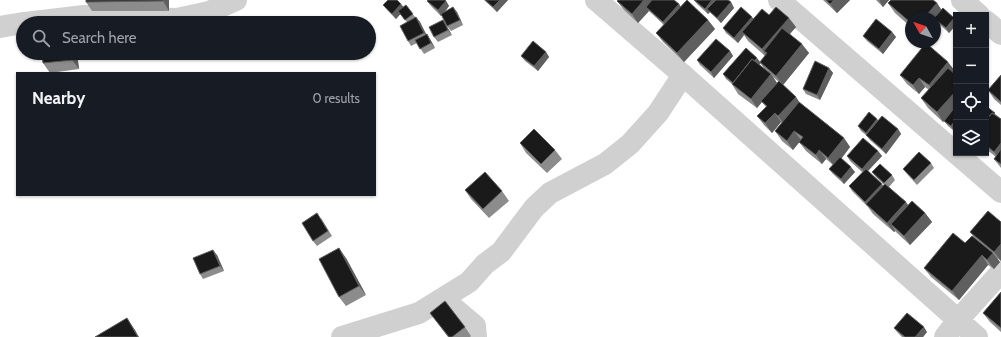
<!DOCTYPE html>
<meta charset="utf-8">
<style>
:root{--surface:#171b24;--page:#242831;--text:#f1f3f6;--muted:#9ea1a6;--line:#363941}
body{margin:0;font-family:Cabin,sans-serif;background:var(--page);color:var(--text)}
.controls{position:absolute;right:12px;top:12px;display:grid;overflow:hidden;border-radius:0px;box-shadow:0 1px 3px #0004}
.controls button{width:36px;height:36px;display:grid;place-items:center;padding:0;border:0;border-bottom:1px solid var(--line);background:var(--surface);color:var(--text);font:20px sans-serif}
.compass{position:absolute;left:905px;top:12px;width:36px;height:36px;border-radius:50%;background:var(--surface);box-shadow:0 1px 3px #0004;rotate:310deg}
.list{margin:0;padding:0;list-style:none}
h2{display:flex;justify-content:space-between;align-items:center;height:52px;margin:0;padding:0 16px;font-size:17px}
h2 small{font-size:13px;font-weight:400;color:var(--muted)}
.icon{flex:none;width:22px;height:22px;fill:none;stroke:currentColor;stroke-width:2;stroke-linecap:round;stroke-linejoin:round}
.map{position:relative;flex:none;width:1001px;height:337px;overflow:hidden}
.search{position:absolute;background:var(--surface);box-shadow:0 1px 3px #0004;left:16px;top:16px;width:360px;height:44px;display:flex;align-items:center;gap:10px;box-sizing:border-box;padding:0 14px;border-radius:22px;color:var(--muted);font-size:15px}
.panel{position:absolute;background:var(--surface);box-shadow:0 1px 3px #0004;left:16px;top:72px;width:360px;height:124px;border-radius:0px}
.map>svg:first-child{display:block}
</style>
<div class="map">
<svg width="1001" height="337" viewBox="0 0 1001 337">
<rect width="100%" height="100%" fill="#fff"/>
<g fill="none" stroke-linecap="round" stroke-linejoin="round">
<path stroke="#d0d0d0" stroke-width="22" d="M596 0 683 75 977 337
M779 0 1001 192
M962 0 979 15
M986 21 1001 34
M25 23 84 16 177 19 209 12 236 0
M0 27 23 23
M443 299 475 326 476 337
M342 337 419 313 469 282 485 264 501 252 534 208 550 193 605 164 630 144 658 113 683 75
M945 337 958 320 1001 272"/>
</g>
<path fill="#8c8c8c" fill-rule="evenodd" d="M86 0H169V11H92L86 2Z
M484 0H508L497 12Z
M694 0 731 2 734 8 721 23 710 12 708 14 698 5Z
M823 0H850L837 13Z
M876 0H889L883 7Z
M427 1H446L449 6 445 12 453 7 457 12 463 25 451 31 447 26 442 15 441 16 431 6Z
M617 1 679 4 681 7 708 20 715 29 684 62 663 42 656 33 664 25 649 11 638 23 624 10Z
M888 3H937L941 10 954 18 956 21V25L949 33 938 23 936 20 935 22V18H911V27L895 13Z
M401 4 403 7 406 5 415 17H416L420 22 426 34 430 39 435 48 424 54 417 43 411 46 408 41 407 22 400 14 396 19 387 10 383 5Z
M769 15 796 27 790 34 809 53 783 85 796 97 800 103 844 138 850 147 841 159 855 172 844 184 833 174 829 169 833 165 826 159 822 164 806 151 799 142 801 140 793 150 782 141 775 131 782 123 781 122 772 133 764 125 757 116 766 107 762 102 757 108 738 94 732 84 726 79 723 74 760 62 765 56 748 41 744 35 738 43 726 33 723 28 752 17 753 19ZM760 63 764 68 759 65ZM773 77 779 82 777 83Z
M443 20 452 35 438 42 434 37Z
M892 32 896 37 883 54 867 41 863 36Z
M730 51 733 56 714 78 700 65 697 60Z
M546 52 549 57 538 71 525 61 521 56Z
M42 53H77L79 69 50 73 43 63Z
M829 68 833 73 820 100 806 94 803 89Z
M955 71 953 73 954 131 948 126 944 121 949 116 943 122 928 108 921 98 929 90 925 87 919 94 907 84 900 75Z
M1001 75V105L994 99 988 90Z
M986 106 1001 119V168L994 159 996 157 986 149Z
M878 120 898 129 901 134 886 154 870 140 866 135 861 131 858 126Z
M520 143 555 150 562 159 547 173 526 153Z
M878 151 882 156 868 171 883 186 884 185 876 177 872 172 892 175 895 180 889 187 908 205 925 213 932 222 910 245 897 233 895 231 894 232 873 214 868 207 852 191 849 186 862 172 850 161 847 156Z
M931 163 934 168 917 185 907 174 903 169Z
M465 190 502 191 509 201 489 218 471 199Z
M988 211 1001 261 997 258 1000 262 994 269 988 265 959 300 931 277 924 268 965 243 973 236 970 232Z
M321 218 332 236 317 246 313 241Z
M217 255 224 271 203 279 200 274Z
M346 258 366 295 346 306 339 297Z
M1001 292V332L990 322 983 313Z
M430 313 465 327 471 336 470 337H448Z
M894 328 927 332 923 337H902L898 333Z"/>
<path fill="#5f5f5f" d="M163 0H169V11L163 1Z
M500 0H508L497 12 493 7Z
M644 0H658L646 7 649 11 638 23 632 14Z
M712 0H721L707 9 710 12 708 14 705 9Z
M834 0H850L837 13 830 4Z
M879 0H889L883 7Z
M446 1 449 6 441 16 438 10Z
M731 2 734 8 721 23 717 18Z
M937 3 943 12 934 18H924Z
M401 4 405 9 396 19 392 14Z
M679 4 682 9 666 27 663 22Z
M453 7 457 12 463 25 460 20Z
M416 17 420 22 428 38 424 33Z
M752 17 756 23 742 32 744 35 738 43 734 38Z
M789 18 796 27 769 57 767 53 764 51 769 58 768 59 762 49Z
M954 18 956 21V25L949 33 946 28Z
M443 20 452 35 448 30Z
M708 20 715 29 684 62 677 53Z
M892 32 896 37 883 54 879 49Z
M427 34 430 39 435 48 431 43Z
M802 44 809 53 783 85 776 76Z
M730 51 733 56 714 78 711 72Z
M546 52 549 57 538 71 534 66Z
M72 53H77L79 69 72 60Z
M757 58 761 63 738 89 735 84Z
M948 62 955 71 935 95 929 85Z
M829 68 833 73 820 100 817 95Z
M771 74 777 83 757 108 751 99Z
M919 78 925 87 919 94 913 85Z
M956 91V108L943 122 937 112Z
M796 97 802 107 785 126 778 116Z
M775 113 781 122 772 133 765 123Z
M877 119 881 124 869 138 866 133Z
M956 119V129L954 131 951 126Z
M898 129 901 134 886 154 882 149Z
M794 131 801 140 793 150 787 141Z
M844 138 850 147 835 167 828 158Z
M1001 143V161L994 152Z
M819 150 826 159 822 164 816 155Z
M878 151 882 156 865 174 862 169Z
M851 167 855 172 844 184 841 179Z
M882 184 885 189 866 204 868 207 865 202Z
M906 202 912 211 891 224 895 231 894 232 887 223Z
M925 213 932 222 910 245 904 236Z
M1001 244V261L994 252Z
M339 248 346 258 366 295 359 286Z
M213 250 217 255 224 271 220 266Z
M993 253 1000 262 994 269 987 260Z
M982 255 988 265 959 300 952 291Z
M127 318 135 330 139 337H138Z
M924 327 927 332 923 337H915Z"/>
<path fill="#1a1a1a" stroke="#5f5f5f" d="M86 0H163V1L86 2Z
M388 0H397L401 4 392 14 383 5Z
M428 0H445L446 1 438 10 427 1Z
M485 0H500L493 7Z
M618 0H644L632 14 617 1Z
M652 0H674L679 4 663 22 646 7Z
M687 0 708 20 677 53 656 33Z
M694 0H712L705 9Z
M716 0H728L731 2 717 18 707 9Z
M826 0H834L830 4Z
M891 0H933L937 3 924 18H911V23L888 3Z
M406 5 413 14 405 20 398 11Z
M453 7 460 20 447 26 441 14Z
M741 7 752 17 734 38 723 28Z
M776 7 789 18 762 49 742 32 762 9 769 15Z
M943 8 954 18 946 28 934 18Z
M416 17 424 33 408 41 400 26Z
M876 19 892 32 879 49 863 36Z
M443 20 448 30 434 37 429 27Z
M782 28 802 44 776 76 760 62 767 53 764 51Z
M427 34 431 43 420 49 415 40Z
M716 39 730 51 711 72 697 60Z
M533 41 546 52 534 66 521 56Z
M926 43 948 62 929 85 919 78 913 85 900 75Z
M746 48 757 58 754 61 752 59 733 83 723 74Z
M42 53H72V60L43 63Z
M752 59 771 74 751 99 732 84Z
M815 61 829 68 817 95 803 89Z
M948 68 956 75V91L937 112 921 98Z
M1001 75V102L988 90Z
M779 81 796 97 778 116 775 113 765 123 757 116 767 106 761 101Z
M799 102 844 138 828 158 819 150 816 155 799 142 803 137 794 131 787 141 775 131Z
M956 106V119L951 126 944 121Z
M986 106 995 113 994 114 992 113 986 120Z
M869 112 877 119 866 133 858 126Z
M992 113 1001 119V143L994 152 986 145V120Z
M882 116 898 129 882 149 866 135Z
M534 129 555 150 541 164 520 143Z
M863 138 878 151 862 169 847 156Z
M1001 149V164L994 159Z
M919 152 931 163 914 180 903 169Z
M840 157 851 167 841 179 829 169Z
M880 164 892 175 884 183 872 172Z
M866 169 882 184 865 202 849 186Z
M485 172 502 191 483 209 465 190Z
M885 184 906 202 887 223 866 204Z
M912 201 925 213 904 236 891 224Z
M988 211 1001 222V244L994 252 970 232Z
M317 213 328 231 313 241 302 223Z
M953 233 965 243 972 236 993 253 987 260 982 255 952 291 924 268Z
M339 248 359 286 339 297 319 259Z
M213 250 220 266 200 274 193 258Z
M1001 292V328L983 313Z
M445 301 465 327 452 337H449L430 313Z
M907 313 924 327 915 337H905L894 328Z
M127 318 138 337H95Z"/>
</svg>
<div class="controls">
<button>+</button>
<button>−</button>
<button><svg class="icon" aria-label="locate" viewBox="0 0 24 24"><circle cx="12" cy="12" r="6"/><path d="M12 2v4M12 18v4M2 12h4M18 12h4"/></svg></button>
<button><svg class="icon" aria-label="layers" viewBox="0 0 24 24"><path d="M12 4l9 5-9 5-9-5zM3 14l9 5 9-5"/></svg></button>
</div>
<svg class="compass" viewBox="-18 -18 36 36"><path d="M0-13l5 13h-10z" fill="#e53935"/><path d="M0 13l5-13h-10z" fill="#9ea1a6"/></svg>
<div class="search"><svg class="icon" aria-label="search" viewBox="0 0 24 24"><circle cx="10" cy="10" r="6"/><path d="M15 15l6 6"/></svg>Search here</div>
<section class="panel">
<h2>Nearby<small>0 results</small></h2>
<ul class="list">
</ul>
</section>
</div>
